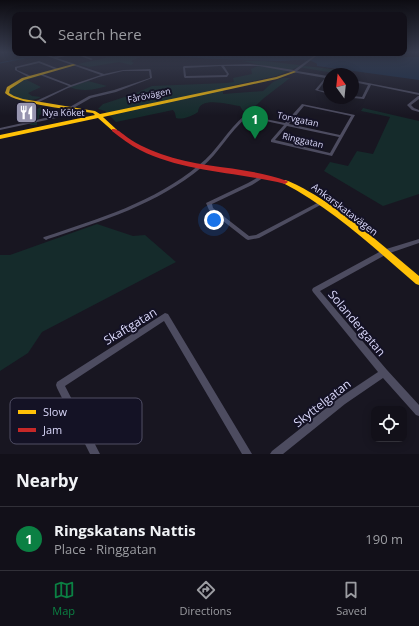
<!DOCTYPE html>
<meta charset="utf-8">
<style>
:root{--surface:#121019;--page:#1f1e26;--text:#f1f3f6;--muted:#9c9da2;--line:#313038;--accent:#0b8043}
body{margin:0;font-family:"Open Sans",sans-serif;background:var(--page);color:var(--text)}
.controls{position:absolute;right:12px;bottom:12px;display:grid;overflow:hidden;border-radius:8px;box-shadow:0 2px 10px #0003}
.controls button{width:36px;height:36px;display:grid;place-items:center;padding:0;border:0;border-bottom:1px solid var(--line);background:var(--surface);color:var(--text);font:20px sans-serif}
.compass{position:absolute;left:323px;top:68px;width:36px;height:36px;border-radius:50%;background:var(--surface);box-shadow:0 2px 10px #0003;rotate:345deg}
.you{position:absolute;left:214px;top:220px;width:14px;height:14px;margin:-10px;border:3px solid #fff;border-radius:50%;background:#1a73e8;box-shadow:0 0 0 6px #1a73e833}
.badge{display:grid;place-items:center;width:26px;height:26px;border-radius:50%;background:var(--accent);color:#fff;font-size:13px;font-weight:700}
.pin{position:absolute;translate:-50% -33px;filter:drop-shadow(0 1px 2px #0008)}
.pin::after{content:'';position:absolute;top:21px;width:14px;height:12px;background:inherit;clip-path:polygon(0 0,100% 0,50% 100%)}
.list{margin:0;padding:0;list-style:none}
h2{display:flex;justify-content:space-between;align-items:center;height:52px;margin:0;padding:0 16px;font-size:17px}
h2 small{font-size:13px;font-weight:400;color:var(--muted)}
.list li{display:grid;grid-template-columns:26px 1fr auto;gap:12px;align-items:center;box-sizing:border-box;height:64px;padding:0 16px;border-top:1px solid var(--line)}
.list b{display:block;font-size:15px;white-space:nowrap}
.list p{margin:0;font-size:13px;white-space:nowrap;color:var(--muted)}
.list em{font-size:13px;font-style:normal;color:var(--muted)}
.icon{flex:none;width:22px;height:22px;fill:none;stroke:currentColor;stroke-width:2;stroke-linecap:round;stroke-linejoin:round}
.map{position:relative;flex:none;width:419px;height:454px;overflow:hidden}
.search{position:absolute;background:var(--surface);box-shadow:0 2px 10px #0003;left:12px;right:12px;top:12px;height:44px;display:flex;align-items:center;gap:10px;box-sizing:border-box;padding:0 14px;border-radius:8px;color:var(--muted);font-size:15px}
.sheet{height:116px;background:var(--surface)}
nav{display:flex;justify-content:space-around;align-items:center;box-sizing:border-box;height:56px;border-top:1px solid var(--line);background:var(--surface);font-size:11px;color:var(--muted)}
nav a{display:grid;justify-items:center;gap:2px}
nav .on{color:var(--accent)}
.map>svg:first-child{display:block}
</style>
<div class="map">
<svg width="419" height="454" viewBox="0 0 419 454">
<rect width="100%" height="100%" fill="#181621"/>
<path fill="#152b2b" d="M108 53H125L128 56 141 57 131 61 134 63 131 65 119 62 89 67 78 64 114 56 117 54Z
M243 61H265L339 70 340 74 298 67 276 76 230 86 223 91V94L263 91 273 82 282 78H290L264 98 249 112 243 111 240 106C230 105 199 95 198 112 192 116 183 120 176 118L175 113 173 110 116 122 105 111 98 109 103 104 134 94 152 86 226 83 234 82 233 78 252 74 251 69 260 65Z
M38 76H40L27 80 41 87 28 93 32 96 41 97C30 103 20 99 9 94V89L17 82Z
M88 81 107 86C95 90 81 92 69 87Z
M41 107 56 110 39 115V118L37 120V125H29L31 124 17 120Z
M363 108 419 121V194L383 206 324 171 330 162 348 166 357 151 373 154 390 117 361 111Z
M97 224 133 236 145 235 176 262 42 332 28 353 0 371V255H10Z"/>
<path fill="#162b47" d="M155 53H310V55L320 56 348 53H387L397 57H419V80L317 66V64C307 56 288 62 275 61 236 59 194 60 155 53Z"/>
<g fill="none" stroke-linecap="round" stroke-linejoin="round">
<path stroke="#162b47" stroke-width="1" d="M45 54 49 53
M0 63 40 55"/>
<path fill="#4d4c60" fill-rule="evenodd" d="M38 53H41L54 57 72 53H77L93 59 91 60 75 54 57 58 104 74 123 70 150 69 151 70 152 78 116 92 91 98 56 118 0 130V128L54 116 89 96 114 90 150 78 149 71H123L99 77 68 88 37 103H36V101L69 86 40 75V73L71 85 101 75Z
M318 53H320L297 71 328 76 329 79 327 78 318 90 329 92V94L315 90 325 78 259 66H224L229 74 227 77 185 78 184 77 183 67 184 66 250 64 268 66 294 70ZM221 66 227 74 226 75 186 76 185 68Z
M39 61 59 69 57 70 39 63 17 68V70L31 76 30 78 15 70V67Z
M353 80 419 93V95L371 85 364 99 353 98V96L362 97 368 85 353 82Z
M418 96H419V99L411 105 414 108 419 110V112L412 110 407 105Z
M302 104 355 115 332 156 271 142V140L284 125 247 117C229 132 219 153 202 167 158 204 102 221 48 239L46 240 43 238 44 237C98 219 155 202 199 165 217 151 227 130 245 115L285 123ZM304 106 351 116 340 135 289 124ZM287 126 339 137 330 153 275 140Z
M262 175H264L266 176 252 185 212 204 213 208 249 236 256 235 321 201 323 200 326 202 259 238 248 240 246 239 209 210 206 203 248 183Z
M419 239V243L387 254 320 291 387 370 419 405V416L416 415 383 378 345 404 283 454H270L272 451 339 398 378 372 313 292 312 290 313 288 383 250Z
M165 313 168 314 252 454H242L164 321 65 386 100 454H90L57 388 56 385 57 382Z"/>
<path fill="#ffc107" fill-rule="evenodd" d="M73 64 76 65 24 80 10 89 9 93 14 96 23 99 95 111 100 114 276 77 294 71 296 72 277 79 103 117 116 129 117 130 114 132 98 118 0 139V135L95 115 93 113C75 110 16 104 5 93L7 87 22 78Z
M285 180C295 183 306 190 315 195 353 218 385 248 419 276V285L416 284C373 247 333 209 283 183L282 182Z"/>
<path fill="#c62828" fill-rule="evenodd" d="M112 129C117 129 119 131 123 134 134 143 147 149 161 154 202 169 247 166 287 181L288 182 285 184C238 172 183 172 140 150 130 145 121 138 112 131Z"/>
</g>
<linearGradient id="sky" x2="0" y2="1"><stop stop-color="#0d0c12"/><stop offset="0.45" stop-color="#373c4e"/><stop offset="1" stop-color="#373c4e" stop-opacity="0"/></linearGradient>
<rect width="419" height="116" fill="url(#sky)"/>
<defs>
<symbol id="restaurant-square" viewBox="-11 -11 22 22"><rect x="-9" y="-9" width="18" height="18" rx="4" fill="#9795af" stroke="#141225"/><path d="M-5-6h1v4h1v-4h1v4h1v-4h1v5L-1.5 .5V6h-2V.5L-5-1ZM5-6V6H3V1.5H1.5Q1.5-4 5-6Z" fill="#fff"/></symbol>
</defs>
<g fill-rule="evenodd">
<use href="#restaurant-square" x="14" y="100" width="25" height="25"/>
</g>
<g text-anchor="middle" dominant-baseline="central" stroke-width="4" stroke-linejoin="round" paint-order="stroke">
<g font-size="9" fill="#dbd9fb" stroke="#141225">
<text transform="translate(149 95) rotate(-12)">Fårövägen</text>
<text transform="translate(298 119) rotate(12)">Torvgatan</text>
<text transform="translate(303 140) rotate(13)">Ringgatan</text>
</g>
<g font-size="9" fill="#dbd9fb" stroke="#141225" text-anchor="start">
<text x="42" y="112">Nya Köket</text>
</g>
<g font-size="10" fill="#dbd9fb" stroke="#141225">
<text transform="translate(345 209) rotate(37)">Ankarskatavägen</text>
</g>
<g font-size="12" fill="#dbd9fb" stroke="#141225">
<text transform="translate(357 323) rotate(50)">Solandergatan</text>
<text transform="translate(130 326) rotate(-31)">Skaftgatan</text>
<text transform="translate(322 403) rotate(-38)">Skyttelgatan</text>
</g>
</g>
<rect x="10" y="398" width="132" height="46" rx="6" fill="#141225" stroke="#504e65" stroke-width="1"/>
<rect x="18" y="410" width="18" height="4" fill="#ffc107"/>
<rect x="18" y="428" width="18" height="4" fill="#c62828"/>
<g font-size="11" fill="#dbd9fb">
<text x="43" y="416">Slow</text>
<text x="43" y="434">Jam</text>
</g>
</svg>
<div class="controls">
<button><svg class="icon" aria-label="locate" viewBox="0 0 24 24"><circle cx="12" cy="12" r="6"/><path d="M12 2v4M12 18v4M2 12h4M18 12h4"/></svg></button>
</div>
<svg class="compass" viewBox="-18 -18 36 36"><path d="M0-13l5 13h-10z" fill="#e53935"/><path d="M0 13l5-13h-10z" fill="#9c9da2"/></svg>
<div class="you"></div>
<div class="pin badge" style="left:255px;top:139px">1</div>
<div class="search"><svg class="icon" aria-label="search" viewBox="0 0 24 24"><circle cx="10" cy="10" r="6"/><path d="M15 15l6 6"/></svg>Search here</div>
</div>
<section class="sheet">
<h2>Nearby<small></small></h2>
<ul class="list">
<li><span class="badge">1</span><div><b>Ringskatans Nattis</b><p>Place · Ringgatan</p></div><em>190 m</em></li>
</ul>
</section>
<nav>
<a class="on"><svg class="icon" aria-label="map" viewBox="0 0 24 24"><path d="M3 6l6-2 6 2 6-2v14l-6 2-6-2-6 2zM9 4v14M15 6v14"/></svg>Map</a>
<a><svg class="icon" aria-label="directions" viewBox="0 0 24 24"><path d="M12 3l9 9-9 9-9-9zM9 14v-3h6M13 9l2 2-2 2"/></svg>Directions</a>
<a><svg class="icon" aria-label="saved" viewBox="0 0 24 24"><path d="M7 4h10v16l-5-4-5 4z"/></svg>Saved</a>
</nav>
